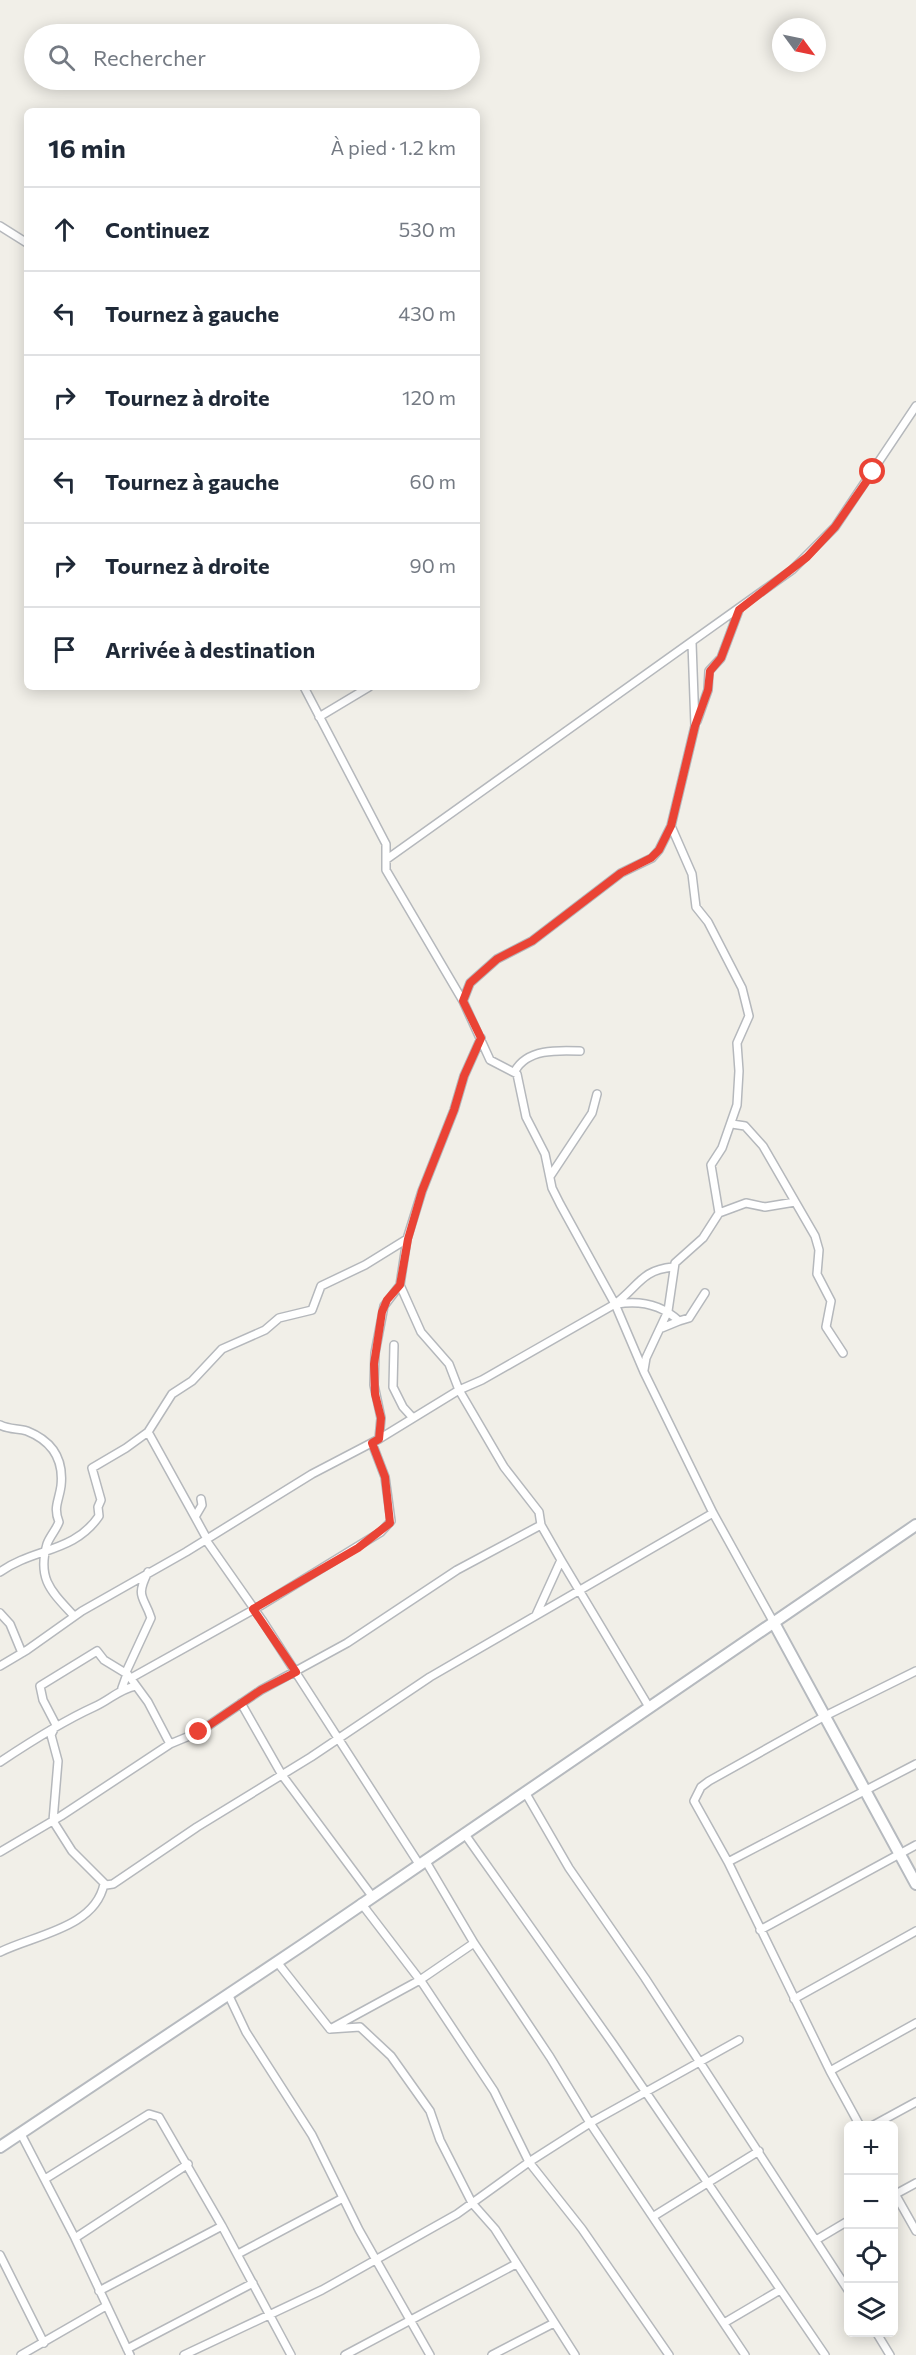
<!DOCTYPE html>
<html lang="fr">
<meta charset="utf-8">
<style>
:root{--surface:#fff;--page:#f2f2f3;--text:#1f2937;--muted:#747a83;--line:#e0e1e3}
body{margin:0;font-family:Commissioner,sans-serif;background:var(--page);color:var(--text)}
.controls{position:absolute;right:18px;bottom:18px;display:grid;overflow:hidden;border-radius:9px;box-shadow:0 3px 15px #0003}
.controls button{width:54px;height:54px;display:grid;place-items:center;padding:0;border:0;border-bottom:2px solid var(--line);background:var(--surface);color:var(--text);font:30px sans-serif}
.compass{position:absolute;left:772px;top:18px;width:54px;height:54px;border-radius:50%;background:var(--surface);box-shadow:0 3px 15px #0003;rotate:123deg}
.stop{position:absolute;width:18px;height:18px;margin:-14px;border:4px solid #ea4335;border-radius:50%;background:#fff}
.stop.end{background:#ea4335;border-color:#fff;box-shadow:0 2px 6px #0008}
.list{margin:0;padding:0;list-style:none}
h2{display:flex;justify-content:space-between;align-items:center;height:78px;margin:0;padding:0 24px;font-size:26px}
h2 small{font-size:20px;font-weight:400;color:var(--muted)}
.list li{display:grid;grid-template-columns:39px 1fr auto;gap:18px;align-items:center;box-sizing:border-box;height:84px;padding:0 24px;border-top:2px solid var(--line)}
.list b{display:block;font-size:22px;white-space:nowrap}
.list em{font-size:20px;font-style:normal;color:var(--muted)}
.icon{flex:none;width:33px;height:33px;fill:none;stroke:currentColor;stroke-width:2;stroke-linecap:round;stroke-linejoin:round}
.map{position:relative;flex:none;width:916px;height:2355px;overflow:hidden}
.search{position:absolute;background:var(--surface);box-shadow:0 3px 15px #0003;left:24px;top:24px;width:456px;height:66px;display:flex;align-items:center;gap:15px;box-sizing:border-box;padding:0 21px;border-radius:33px;color:var(--muted);font-size:22px}
.panel{position:absolute;background:var(--surface);box-shadow:0 3px 15px #0003;left:24px;top:108px;width:456px;height:582px;border-radius:9px}
.map>svg:first-child{display:block}
</style>
<div class="map">
<svg width="916" height="2355" viewBox="0 0 916 2355">
<rect width="100%" height="100%" fill="#f1efe8"/>
<g fill="none" stroke-linecap="round" stroke-linejoin="round">
<defs>
<path id="street" d="M0 226 27 243
M304 687 386 844V870L463 1001 490 1060 517 1074 526 1117 545 1154 552 1188 560 1204 615 1304 644 1372 713 1513 774 1623
M319 717 369 687
M697 721 708 690 709 671 721 658 739 610
M387 859 792 570 835 527 916 406
M463 1001 470 983 497 959 532 941 621 873 652 858 659 850 671 826 695 726 692 643
M481 1038 464 1076 454 1110 422 1191 407 1239 400 1285 421 1332 449 1364 459 1390 504 1467 539 1512 541 1525 561 1560 649 1707
M515 1071C527 1049 557 1050 580 1051
M732 1124 745 1126 763 1146 815 1236 819 1250 817 1274 831 1301 826 1327 843 1353
M551 1175 592 1113 597 1094
M719 1213 746 1203 765 1207 795 1202
M617 1304C641 1300 662 1305 679 1321L662 1328
M679 1321 689 1318 705 1293
M394 1345 393 1387 403 1407 413 1418
M644 1370 646 1358 668 1311 675 1263 703 1238 719 1213 711 1165 722 1148 737 1105 739 1071 737 1043 749 1016 742 988 708 922 696 907 692 874 671 826
M0 1425C10 1430 18 1428 27 1431 52 1441 64 1459 61 1486 59 1501 53 1507 59 1522 56 1530 50 1536 47 1544 37 1579 51 1591 74 1616
M148 1432 195 1517
M379 1439 381 1418 374 1385 375 1353 384 1306 400 1285
M201 1499 202 1505 195 1517 207 1539
M206 1540 262 1620 419 1864
M0 1572C33 1548 74 1553 99 1516L98 1507 101 1500 92 1468 126 1448 148 1432 172 1394 192 1381 222 1349 265 1330 279 1318 312 1310 321 1286 365 1265 407 1239
M148 1572C135 1598 144 1596 151 1618L126 1672 148 1702 170 1744
M0 1613 10 1624 22 1653
M536 1615 561 1560
M0 1666 27 1650 82 1611 186 1552 312 1474 379 1439 459 1390 482 1380 615 1304C639 1286 641 1270 673 1267
M131 1678 260 1606 381 1532 391 1521 385 1477 372 1443
M122 1688 127 1674 104 1660 97 1651 40 1686 43 1700 56 1725 51 1735 58 1761 53 1821 72 1851 106 1885 113 1884 197 1827 311 1757 430 1677 713 1513
M241 1703 282 1775 372 1896
M0 1762C30 1742 61 1722 94 1707 110 1700 119 1689 136 1686
M525 1792 569 1868 645 1978 848 2290
M464 1833 613 2044 825 2355
M0 1852 61 1816 170 1744 199 1732 261 1690 347 1643 457 1570 541 1525
M425 1860 474 1943 550 2057 590 2123 745 2355
M728 1862 916 1764
M361 1903 423 1984 494 2091 529 2162 582 2229 669 2355
M760 1930 916 1845
M0 1952C34 1935 95 1928 104 1884
M277 1962 330 2029
M228 1994 246 2032 312 2135 359 2230 430 2355
M794 1999 916 1931
M332 2028 420 1980 474 1943
M330 2029 360 2027 391 2056 430 2111 440 2140 472 2203 495 2229 575 2355
M830 2071 916 2023
M860 2126 830 2071 728 1862 694 1801 701 1787 709 1781 825 1716 916 1671
M872 2126 916 2102
M21 2134 75 2238 130 2355
M45 2179 149 2114 159 2117 222 2226 291 2355
M894 2192 916 2231
M894 2195 916 2183
M654 2216 759 2151
M75 2238 188 2164
M816 2240 848 2221
M238 2254 343 2198
M0 2255 44 2343
M99 2291 222 2226
M724 2323 780 2290
M876 2332 890 2355
M127 2349 253 2283
M21 2355 106 2306
M184 2355 322 2290 457 2214 529 2162 590 2123 739 2040
M345 2355 516 2264
M492 2355 554 2323"/>
<path id="secondary" d="M774 1623 916 1884
M0 2147 304 1944 916 1525"/>
</defs>
<use href="#street" stroke="#b5b8bc" stroke-width="10"/>
<use href="#secondary" stroke="#b6babf" stroke-width="14"/>
<use href="#street" stroke="#fff" stroke-width="7"/>
<use href="#secondary" stroke="#fff" stroke-width="10"/>
</g>
<g fill="none" stroke-linecap="round" stroke-linejoin="round">
<path stroke="#ea4335" stroke-width="8" d="M199 1732 261 1690 296 1672 253 1609 358 1548 390 1523 385 1477 372 1443 379 1439 381 1418 375 1394 374 1364 382 1312 387 1300 400 1285 408 1239 422 1191 454 1110 464 1076 481 1038 463 1001 470 983 497 959 532 941 621 873 651 858 659 850 671 826 695 726 708 690 710 671 721 658 739 610 807 557 835 527 873 472"/>
</g>
</svg>
<div class="controls">
<button>+</button>
<button>−</button>
<button><svg class="icon" aria-label="locate" viewBox="0 0 24 24"><circle cx="12" cy="12" r="6"/><path d="M12 2v4M12 18v4M2 12h4M18 12h4"/></svg></button>
<button><svg class="icon" aria-label="layers" viewBox="0 0 24 24"><path d="M12 4l9 5-9 5-9-5zM3 14l9 5 9-5"/></svg></button>
</div>
<svg class="compass" viewBox="-18 -18 36 36"><path d="M0-13l5 13h-10z" fill="#e53935"/><path d="M0 13l5-13h-10z" fill="#747a83"/></svg>
<div class="stop" style="left:873px;top:472px"></div>
<div class="stop end" style="left:199px;top:1732px"></div>
<div class="search"><svg class="icon" aria-label="search" viewBox="0 0 24 24"><circle cx="10" cy="10" r="6"/><path d="M15 15l6 6"/></svg>Rechercher</div>
<section class="panel">
<h2>16 min<small>À pied · 1.2 km</small></h2>
<ul class="list">
<li><svg class="icon" aria-label="ahead" viewBox="0 0 24 24"><path d="M12 20V5M6 11l6-6 6 6"/></svg><div><b>Continuez</b></div><em>530 m</em></li>
<li><svg class="icon" aria-label="left" viewBox="0 0 24 24"><path d="M17 20v-9H6M10 6l-5 5 5 5"/></svg><div><b>Tournez à gauche</b></div><em>430 m</em></li>
<li><svg class="icon" aria-label="right" viewBox="0 0 24 24"><path d="M7 20v-9h11M14 6l5 5-5 5"/></svg><div><b>Tournez à droite</b></div><em>120 m</em></li>
<li><svg class="icon" aria-label="left" viewBox="0 0 24 24"><path d="M17 20v-9H6M10 6l-5 5 5 5"/></svg><div><b>Tournez à gauche</b></div><em>60 m</em></li>
<li><svg class="icon" aria-label="right" viewBox="0 0 24 24"><path d="M7 20v-9h11M14 6l5 5-5 5"/></svg><div><b>Tournez à droite</b></div><em>90 m</em></li>
<li><svg class="icon" aria-label="arrive" viewBox="0 0 24 24"><path d="M6 21V4h12l-3 4 3 4H6"/></svg><div><b>Arrivée à destination</b></div></li>
</ul>
</section>
</div>
